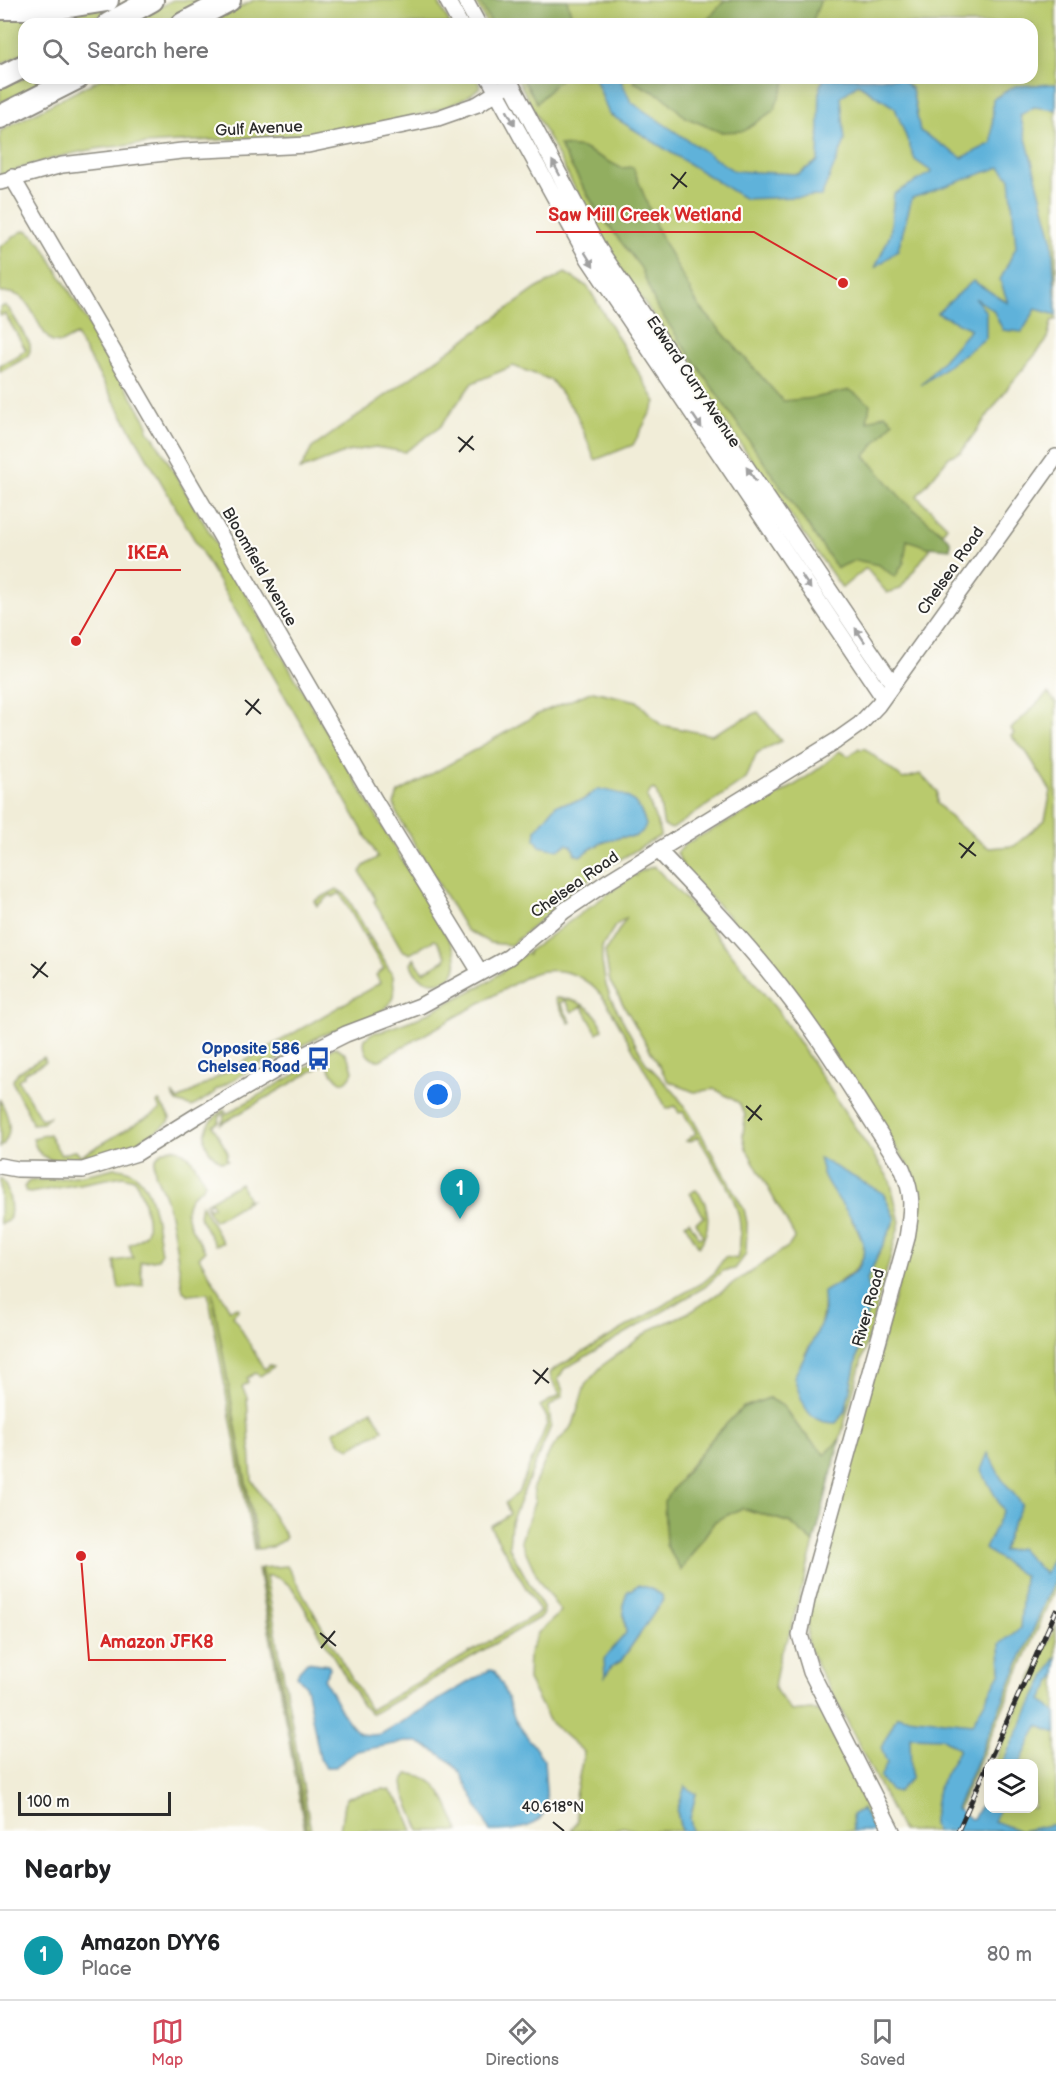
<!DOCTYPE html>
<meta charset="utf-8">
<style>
:root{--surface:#fff;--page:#f2f2f2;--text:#202124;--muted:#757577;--line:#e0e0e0;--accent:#d1495b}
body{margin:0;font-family:"Balsamiq Sans",sans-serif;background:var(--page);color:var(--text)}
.controls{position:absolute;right:18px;bottom:18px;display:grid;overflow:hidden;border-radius:12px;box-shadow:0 3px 15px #0003}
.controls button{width:54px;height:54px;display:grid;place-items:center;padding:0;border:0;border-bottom:2px solid var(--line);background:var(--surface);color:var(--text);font:30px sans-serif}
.scale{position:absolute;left:18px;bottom:15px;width:153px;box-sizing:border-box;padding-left:6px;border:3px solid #2b2b2b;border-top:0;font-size:16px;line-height:21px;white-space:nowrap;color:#2b2b2b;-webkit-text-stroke:4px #fdfcf7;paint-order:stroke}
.you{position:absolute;left:438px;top:1095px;width:21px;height:21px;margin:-15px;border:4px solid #fff;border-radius:50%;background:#1a73e8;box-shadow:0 0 0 9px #1a73e833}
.badge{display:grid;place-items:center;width:39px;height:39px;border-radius:50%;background:var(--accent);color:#fff;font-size:20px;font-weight:700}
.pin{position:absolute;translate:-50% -50px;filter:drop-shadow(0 2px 3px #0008)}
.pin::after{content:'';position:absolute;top:32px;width:21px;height:18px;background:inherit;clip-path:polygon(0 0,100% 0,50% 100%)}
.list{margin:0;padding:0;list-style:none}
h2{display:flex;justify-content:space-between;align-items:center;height:78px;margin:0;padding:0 24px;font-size:26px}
h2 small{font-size:20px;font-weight:400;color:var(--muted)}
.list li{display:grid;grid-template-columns:39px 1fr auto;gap:18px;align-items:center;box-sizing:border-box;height:90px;padding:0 24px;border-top:2px solid var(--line)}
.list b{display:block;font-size:22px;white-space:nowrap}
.list p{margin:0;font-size:20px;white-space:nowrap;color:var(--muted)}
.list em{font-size:20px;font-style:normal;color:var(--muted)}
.icon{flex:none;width:33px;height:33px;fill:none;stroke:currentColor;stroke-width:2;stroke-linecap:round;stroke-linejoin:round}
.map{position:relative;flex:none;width:1056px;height:1831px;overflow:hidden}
.search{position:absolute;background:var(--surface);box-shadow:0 3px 15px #0003;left:18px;right:18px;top:18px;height:66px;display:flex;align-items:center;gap:15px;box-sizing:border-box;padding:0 21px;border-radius:18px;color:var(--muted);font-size:22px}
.sheet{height:168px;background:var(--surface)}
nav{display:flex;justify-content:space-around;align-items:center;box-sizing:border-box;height:84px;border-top:2px solid var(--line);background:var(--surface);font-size:16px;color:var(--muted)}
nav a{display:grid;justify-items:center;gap:3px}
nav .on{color:var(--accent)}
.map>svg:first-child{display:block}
</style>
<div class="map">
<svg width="1056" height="1831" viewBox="0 0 1056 1831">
<rect width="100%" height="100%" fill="#fdfcf7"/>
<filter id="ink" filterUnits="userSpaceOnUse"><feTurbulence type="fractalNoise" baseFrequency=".0167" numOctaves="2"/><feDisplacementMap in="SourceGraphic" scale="12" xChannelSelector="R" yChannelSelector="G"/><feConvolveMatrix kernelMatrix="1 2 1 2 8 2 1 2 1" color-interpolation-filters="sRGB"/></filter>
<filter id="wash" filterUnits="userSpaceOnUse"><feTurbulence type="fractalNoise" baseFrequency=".008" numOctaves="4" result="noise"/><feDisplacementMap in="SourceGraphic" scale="24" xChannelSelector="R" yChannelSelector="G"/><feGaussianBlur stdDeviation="1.35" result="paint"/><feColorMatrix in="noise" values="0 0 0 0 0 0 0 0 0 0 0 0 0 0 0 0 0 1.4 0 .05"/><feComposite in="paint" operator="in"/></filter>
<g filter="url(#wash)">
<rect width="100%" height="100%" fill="#f1edd8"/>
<path fill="#b9ca6d" stroke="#727a4c" stroke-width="1.5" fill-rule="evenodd" d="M173 0H207L161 24H128Z
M254 0H437L450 24H207Z
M474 0H1056V320H1052L1046 342 1009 386 961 452 950 456 917 496 947 526 900 589 887 593 866 568 842 588 773 491 606 247 517 78H1032V24H487Z
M119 6 83 24H24V53L0 65V16Z
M24 78H52L0 103V87Z
M102 78H477L480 87C460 105 439 109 414 116 315 143 212 136 110 147 76 151 32 163 0 176V131Z
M26 230 34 235 38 242 40 241 146 421 148 426 147 430 153 436 452 945C472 988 417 993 411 963L414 958 423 972 445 960 446 956 437 941 434 940 410 954 402 950 374 901 376 900 360 872 364 866 378 857 76 335 61 343 52 342C33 326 33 288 0 293V247L21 232Z
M565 273 588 287 656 402 633 445 595 460 576 413 551 380 513 366 472 383 440 427 405 452 375 447 347 452 300 470 312 448 536 289Z
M6 306 9 309 30 344V351L27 357 0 372V365L19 356 20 353 26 350 5 314 0 316V307Z
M593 691 637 701 661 725 711 735 758 712 781 741 757 753 746 779 672 829 664 826C661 815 661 797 654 789L651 790 647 797 659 828 660 836 595 874 511 945 490 943 466 930 398 816 394 804 398 793 540 713ZM589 794 634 837C614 836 596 844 580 856L575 854 572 846 567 844 562 847 536 830 556 805 583 800Z
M1048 693 1056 703V1587L949 1831H902L842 1711 817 1666 807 1641 808 1616 918 1211V1192L915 1176 767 957 686 872 677 853 687 843C735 817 801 789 839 751L849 756 859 748 861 750 864 748 903 779 920 774 937 791V803L955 822 989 848 1014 846 1045 820 1051 791 1027 753 1011 736 1014 733 1011 729Z
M654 866 699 914 778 1011 890 1180 900 1222 840 1439 825 1455 799 1428 783 1406 769 1398 742 1408 712 1439 682 1476 681 1570 715 1521 742 1508 791 1523 814 1543 788 1639 780 1653 774 1688 791 1711 812 1709 822 1714 880 1831H874L862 1809 853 1831H692L690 1818 696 1794 677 1811 681 1831H639L623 1827 609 1831H571L578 1820 575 1796 584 1752 550 1722 528 1680 529 1653 538 1633 561 1612 539 1581 521 1541 535 1500 533 1487 551 1449 573 1425 585 1385 603 1365 652 1329 692 1311 789 1246 795 1237 746 1148 743 1136 745 1115 739 1103 715 1089 694 1092 668 1081 610 982 605 952 627 917 615 926 602 947V962L606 985 610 997 646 1063 675 1093 689 1113 744 1209 747 1223 746 1254 735 1269 722 1271 705 1287 564 1369 558 1379 563 1391V1396L549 1407 551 1426 511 1522 509 1547 543 1608V1613L539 1618 376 1712 371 1714 363 1706 295 1592C288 1583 278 1575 266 1576L311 1831H308L261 1568 287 1566 370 1710 540 1612 490 1526 510 1514 505 1503 518 1493 547 1424V1417L540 1406 560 1395 551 1379 550 1373 554 1369 705 1281 713 1274 725 1257 737 1259C751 1210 721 1177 698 1137L689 1142 686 1141 696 1133 683 1112 679 1113 675 1106 667 1109 607 1003C588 976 564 964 531 974L380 1060C368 1061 362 1049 365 1039L372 1033 384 1031V1030L418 1018 488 982 526 953 528 955 529 951 634 875 636 876 637 873ZM866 1185 883 1193 895 1219 867 1279 870 1300 845 1411 805 1354C820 1330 824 1321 824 1292 841 1280 872 1266 862 1240 860 1233 855 1225 851 1219ZM623 1605 644 1628 621 1661 611 1667 605 1676 626 1633Z
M337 889 346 895 369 935 365 937 340 893 333 897 331 895 317 906 314 901Z
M370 937 393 976 394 988 393 997 389 1005 376 1015 320 1036 268 1065 265 1061 214 1091 215 1093 192 1107 177 1102 172 1094 178 1100 380 983 376 975 384 969 366 939Z
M556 998C577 998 597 1009 603 1029L597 1033 582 1006 572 1012 565 1000 560 1003 571 1022 569 1023 555 999Z
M335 1047C345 1050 352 1062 353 1072 342 1095 333 1073 326 1063L221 1124 224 1118 223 1116 320 1060 318 1056Z
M44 1057 46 1062 24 1073V1076L18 1080 41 1119 49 1117 43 1123 32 1124C29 1108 15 1096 13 1080L18 1072Z
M0 1100C9 1116 15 1133 0 1148Z
M159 1101 170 1118 169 1122C159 1130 123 1152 111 1151V1153C86 1160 40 1175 33 1138L49 1134 61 1155 76 1150 81 1156 160 1110 157 1103Z
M224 1109 226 1112 220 1115 219 1122 213 1126 228 1153 226 1158 228 1160 222 1162C196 1145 202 1126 224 1109Z
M173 1148C190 1151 197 1168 205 1182 204 1190 198 1190 193 1195 176 1213 196 1235 205 1251L199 1257 230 1310 237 1307 239 1309 233 1315 264 1369 270 1365 273 1367 260 1376 256 1373 247 1378 248 1382 242 1387 247 1397 252 1480 286 1537 284 1540 272 1547 258 1549 212 1292 256 1549H254L253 1544 208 1293 189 1295 183 1291C177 1261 175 1225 165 1197 161 1186 152 1173 155 1161 158 1152 165 1149 173 1148Z
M114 1168C155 1167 156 1225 161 1254L158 1259 140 1262 143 1285 119 1289 114 1261 133 1258 129 1245C134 1242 142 1239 145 1234 152 1225 141 1188 134 1179L123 1176 30 1193 26 1192 24 1187 29 1181C59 1179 85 1176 114 1168Z
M0 1178C9 1186 14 1211 8 1221L0 1224Z
M240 1183 248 1198 245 1200H250L214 1221 206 1207 207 1206 209 1209 213 1206 211 1202 204 1204Z
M696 1190C711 1204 711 1230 699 1247L685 1224 689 1221 699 1238 703 1236 696 1222 704 1217 690 1193Z
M201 1204 223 1243 215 1245 199 1216Z
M372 1410 383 1430 350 1448 340 1443 333 1432Z
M258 1569H260L307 1831H305Z
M1056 1625V1831H972L988 1808H1034V1764L1003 1763 1006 1756 1002 1763H994Z
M408 1774C440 1774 448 1807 459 1831H420L405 1795 403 1783Z
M383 1789 389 1790 403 1806 413 1831H340L344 1804 348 1797Z"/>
<path fill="#92ae60" stroke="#5e6c46" stroke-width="1.5" d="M478 0H567L574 24H492Z
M725 0H819L820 2 813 20 808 24H700L709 18Z
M522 78H561L537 103Z
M635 78H787L774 110 744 131 720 132 685 117 664 97 634 82Z
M559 145 583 148 621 168 633 167 658 231 698 305 783 401 814 398 850 390 870 404 867 422 885 414 893 422 865 456 902 499 950 540V549L928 547 907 540 904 562 895 577 879 565 856 560 837 568 656 306 641 268 596 209Z
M769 1398 783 1406 799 1428 825 1455 840 1439 814 1543 791 1523 742 1508 715 1521 681 1570 666 1545 664 1501 712 1439 742 1408Z"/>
<path fill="#5eb2da" stroke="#446e82" stroke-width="1.5" d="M595 78H620L631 102 734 171 798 174 818 161 820 85 825 78H900L912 89 920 131 962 158 992 143 993 99 1015 86 1056 84V110L1034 107 1020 115 1052 238 1056 315 1036 309 1022 332 1003 330 993 310 975 298 986 312V338L921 385 971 329 937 313 973 281 1008 303 1000 280 1016 247 1010 178 1000 167 912 198 898 250 875 268 890 235 894 194 932 172 915 160 895 108 858 84 841 97 845 141 821 196 745 199 609 114Z
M598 789C624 793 639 797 646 825L642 832 634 837H622L600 843 580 856 575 854 572 846 567 844 558 850 540 846 535 839 536 830 556 805 583 800Z
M819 1158 883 1193 895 1219 867 1279 870 1300 845 1412 836 1423C805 1423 802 1402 794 1377L816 1335 824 1315 823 1292C834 1285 851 1278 858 1268 879 1239 835 1202 824 1176 822 1171 821 1164 819 1158Z
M988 1453 1001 1478 1022 1504 1008 1534 1003 1551 1020 1548 1045 1574 1056 1550V1577L956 1809 971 1819 974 1818 988 1790V1808L999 1809 994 1821 1020 1831 1056 1824V1831H937L932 1825 938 1788 959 1749 942 1738 910 1737 911 1778 898 1792 891 1791 880 1778 887 1763 881 1748 897 1716 972 1724 1001 1672 1000 1644 1020 1628 1024 1576 985 1549 1003 1510 981 1470Z
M638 1585 649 1588 662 1595 663 1600 621 1661 611 1667 605 1677 604 1659 626 1633 623 1605 627 1592Z
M1056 1656V1674L1042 1700 1056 1713V1733L1038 1726 1020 1763H1002Z
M307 1662 328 1665 330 1668 324 1679C332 1692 348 1729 362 1734 368 1736 375 1735 381 1734L484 1673 490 1670 494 1671 502 1684 515 1720 544 1760 547 1805C542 1830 510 1831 490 1831L461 1774 451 1762 435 1751 418 1742H405L357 1751 335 1767H326L320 1759 307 1691 305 1685 297 1676 299 1671Z
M685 1786 696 1794 690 1818 692 1831H681L677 1811Z
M862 1809 874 1831H853L852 1815Z"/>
</g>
<g filter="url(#ink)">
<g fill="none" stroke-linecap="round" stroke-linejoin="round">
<defs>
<path id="minor" d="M447 0 460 24
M465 0 478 24
M489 78 588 258 883 697
M508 78 599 249 893 684
M12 177 375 801 480 972
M0 182 62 165 113 159 182 151 308 145 438 118 478 104 503 88
M658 850C700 895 743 938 780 986 825 1043 862 1107 902 1168 914 1196 912 1208 907 1238L807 1600 800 1635 811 1672 892 1831
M0 1166 17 1169 83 1170 137 1153 198 1115 288 1063 346 1034 420 1006 509 957 564 911 607 882 836 741 860 724 878 705 1056 457"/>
<path id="highway" d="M0 8H57L107 0
M109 24 152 0
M183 24 229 0
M0 78 24 66
M0 117 77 78"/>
</defs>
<use href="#minor" stroke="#8e8c82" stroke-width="18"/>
<use href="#highway" stroke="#8e8c82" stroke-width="26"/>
<use href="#minor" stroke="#fff" stroke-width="15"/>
<use href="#highway" stroke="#fff" stroke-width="22"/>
<defs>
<path id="rail" d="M958 1831 1056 1611"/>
</defs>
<use href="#rail" stroke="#2b2b2b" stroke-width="5"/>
<use href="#rail" stroke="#fdfcf7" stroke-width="3" stroke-dasharray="9" stroke-linecap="butt"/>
</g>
<defs><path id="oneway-solid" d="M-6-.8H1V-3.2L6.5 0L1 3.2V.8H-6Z" transform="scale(1.5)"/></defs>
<g fill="#a0a0a0">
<use href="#oneway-solid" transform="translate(511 118) rotate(61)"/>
<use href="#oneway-solid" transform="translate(556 168) rotate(-118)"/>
<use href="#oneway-solid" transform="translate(589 259) rotate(58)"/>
<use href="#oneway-solid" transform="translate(697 421) rotate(56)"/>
<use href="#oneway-solid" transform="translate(751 474) rotate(-124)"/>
<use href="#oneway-solid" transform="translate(806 582) rotate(56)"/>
<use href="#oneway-solid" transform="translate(860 635) rotate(-124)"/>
</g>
</g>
<path fill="none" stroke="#2b2b2b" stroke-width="2" d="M671 174 687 187M673 189 686 172M458 437 474 450M459 452 473 436M245 700 261 714M246 715 259 699M959 843 976 856M961 858 974 842M31 964 48 977M33 978 46 962M746 1106 762 1120M748 1121 761 1105M533 1370 549 1383M535 1384 548 1368M320 1633 336 1646M321 1648 335 1631M553 1822 564 1831"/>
<defs>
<symbol id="bus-bare" viewBox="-9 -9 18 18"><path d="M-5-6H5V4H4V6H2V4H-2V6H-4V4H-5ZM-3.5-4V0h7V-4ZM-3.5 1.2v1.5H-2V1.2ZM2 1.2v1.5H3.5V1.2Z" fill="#1a4fb4" stroke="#fdfcf7" stroke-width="2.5" paint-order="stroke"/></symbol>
</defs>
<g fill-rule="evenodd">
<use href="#bus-bare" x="302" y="1042" width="33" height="33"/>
</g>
<g text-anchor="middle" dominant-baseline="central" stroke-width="4.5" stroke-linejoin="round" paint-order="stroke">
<g font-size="16" fill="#2b2b2b" stroke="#fdfcf7">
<text transform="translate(259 129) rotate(-3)">Gulf Avenue</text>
<text transform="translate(693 382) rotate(56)">Edward Curry Avenue</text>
<text transform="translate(259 567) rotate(60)">Bloomfield Avenue</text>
<text transform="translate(951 571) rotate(-55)">Chelsea Road</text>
<text transform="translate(575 885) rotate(-35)">Chelsea Road</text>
<text transform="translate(869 1308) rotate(-74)">River Road</text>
</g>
<g font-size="16" font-weight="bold" fill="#164399" stroke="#fdfcf7" text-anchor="end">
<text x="300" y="1049">Opposite 586<tspan x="300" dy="18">Chelsea Road</tspan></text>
</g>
</g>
<g font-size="15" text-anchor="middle" fill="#2b2b2b" stroke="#fdfcf7" stroke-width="4.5" stroke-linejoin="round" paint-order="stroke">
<text x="553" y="1812">40.618°N</text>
</g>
<path fill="none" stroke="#d62828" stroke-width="2" d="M843 283L754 232H536M76 641L116 570H181M81 1556L89 1660H226"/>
<g fill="#d62828" stroke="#fdfcf7" stroke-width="2">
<circle cx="843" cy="283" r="6"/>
<circle cx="76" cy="641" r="6"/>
<circle cx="81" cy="1556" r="6"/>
</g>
<g font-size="18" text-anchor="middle" font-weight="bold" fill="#d62828" stroke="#fdfcf7" stroke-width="4.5" stroke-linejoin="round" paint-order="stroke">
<text x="645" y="221">Saw Mill Creek Wetland</text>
<text x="148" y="559">IKEA</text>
<text x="157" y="1648">Amazon JFK8</text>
</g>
</svg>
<div class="controls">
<button><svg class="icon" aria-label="layers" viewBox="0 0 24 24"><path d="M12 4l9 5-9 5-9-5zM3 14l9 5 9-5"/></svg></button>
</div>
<div class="scale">100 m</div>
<div class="you"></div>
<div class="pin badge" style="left:460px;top:1219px;background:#0f9aa8">1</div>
<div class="search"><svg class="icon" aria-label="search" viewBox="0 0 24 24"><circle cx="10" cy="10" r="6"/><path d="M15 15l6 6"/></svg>Search here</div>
</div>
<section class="sheet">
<h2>Nearby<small></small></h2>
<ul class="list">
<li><span class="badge" style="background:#0f9aa8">1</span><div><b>Amazon DYY6</b><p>Place</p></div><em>80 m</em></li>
</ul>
</section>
<nav>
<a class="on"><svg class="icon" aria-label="map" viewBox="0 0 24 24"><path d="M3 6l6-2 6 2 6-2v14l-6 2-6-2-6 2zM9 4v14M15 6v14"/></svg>Map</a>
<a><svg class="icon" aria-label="directions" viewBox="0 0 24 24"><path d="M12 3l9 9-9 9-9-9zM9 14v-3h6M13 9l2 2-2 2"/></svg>Directions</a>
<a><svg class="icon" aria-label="saved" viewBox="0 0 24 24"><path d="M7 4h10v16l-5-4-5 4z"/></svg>Saved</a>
</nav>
